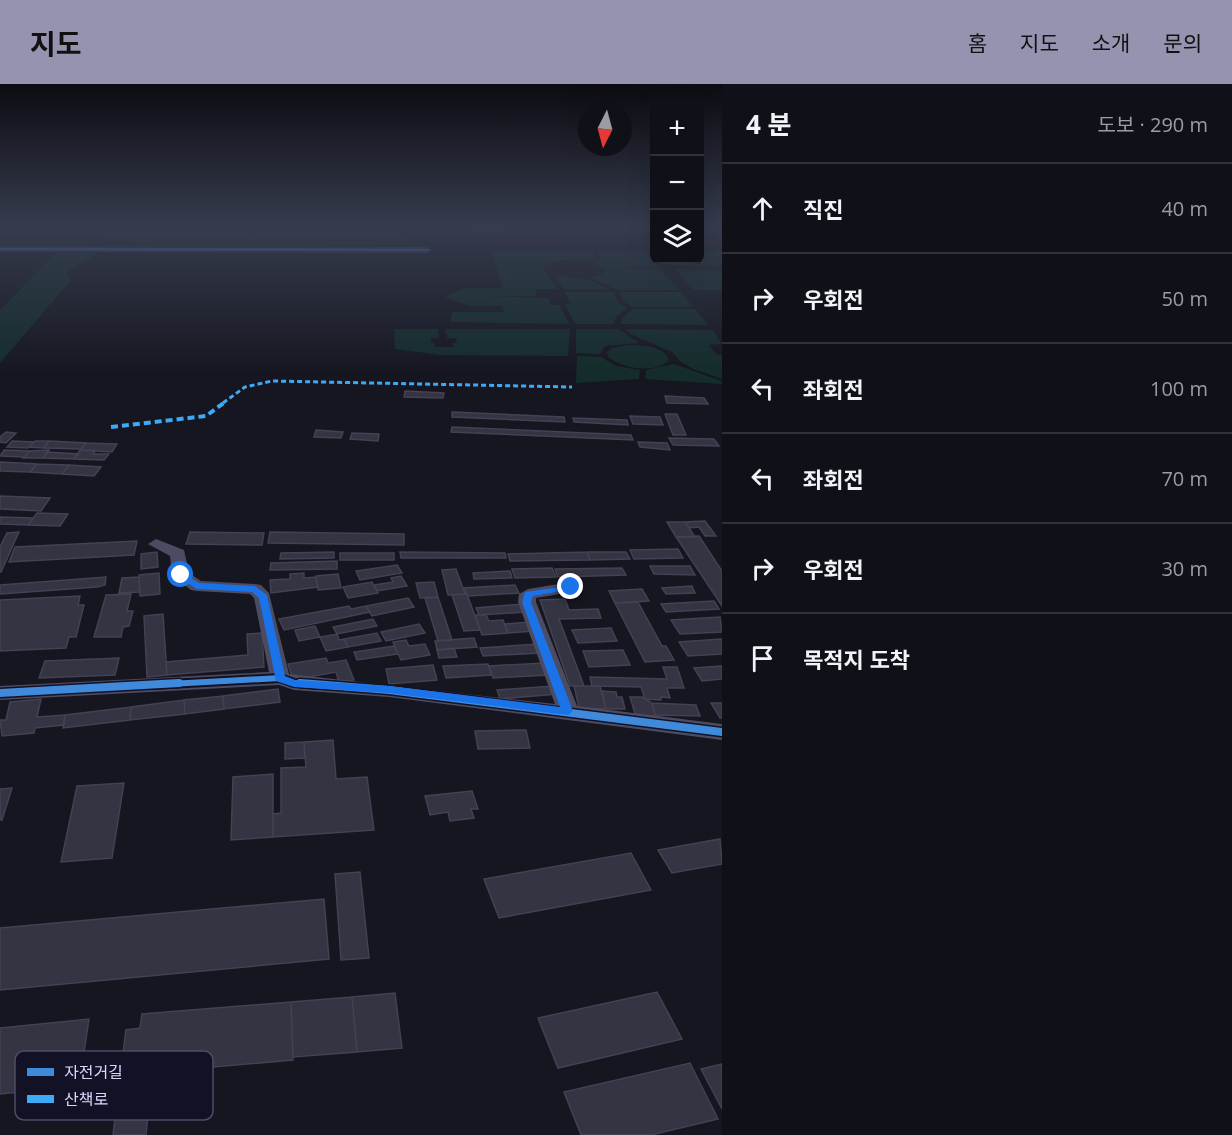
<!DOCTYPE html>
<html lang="ko">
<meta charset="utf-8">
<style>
:root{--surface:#101018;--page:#191921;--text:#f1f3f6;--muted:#9c9da2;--line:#303037;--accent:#9593b0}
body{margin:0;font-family:"Open Sans","Noto Sans KR",sans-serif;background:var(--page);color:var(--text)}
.controls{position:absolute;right:18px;top:18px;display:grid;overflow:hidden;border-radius:9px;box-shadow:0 6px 24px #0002}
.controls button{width:54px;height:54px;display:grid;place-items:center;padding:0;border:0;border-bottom:2px solid var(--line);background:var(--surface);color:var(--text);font:30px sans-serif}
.compass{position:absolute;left:578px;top:18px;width:54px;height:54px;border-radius:50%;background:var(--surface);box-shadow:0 6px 24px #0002;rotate:186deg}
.stop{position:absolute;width:18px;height:18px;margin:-14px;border:4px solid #1a73e8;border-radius:50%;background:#fff}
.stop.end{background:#1a73e8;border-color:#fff;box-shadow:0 2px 6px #0008}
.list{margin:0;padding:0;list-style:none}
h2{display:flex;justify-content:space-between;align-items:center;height:78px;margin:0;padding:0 24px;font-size:26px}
h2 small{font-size:20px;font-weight:400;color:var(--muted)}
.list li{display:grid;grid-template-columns:39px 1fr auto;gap:18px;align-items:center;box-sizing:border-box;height:90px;padding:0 24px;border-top:2px solid var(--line)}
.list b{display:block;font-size:22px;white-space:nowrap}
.list em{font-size:20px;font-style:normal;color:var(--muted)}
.icon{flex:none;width:33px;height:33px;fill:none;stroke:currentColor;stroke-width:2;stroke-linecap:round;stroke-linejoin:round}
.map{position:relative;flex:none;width:722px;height:1051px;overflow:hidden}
header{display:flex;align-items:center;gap:36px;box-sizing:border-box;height:84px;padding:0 30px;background:var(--accent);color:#111}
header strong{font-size:28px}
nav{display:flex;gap:33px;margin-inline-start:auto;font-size:21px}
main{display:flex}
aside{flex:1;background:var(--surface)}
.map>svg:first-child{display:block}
</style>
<header>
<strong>지도</strong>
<nav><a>홈</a><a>지도</a><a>소개</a><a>문의</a></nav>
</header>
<main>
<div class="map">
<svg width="722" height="1051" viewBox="0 0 722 1051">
<rect width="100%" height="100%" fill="#161620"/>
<path fill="#142c2b" d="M0 143H406L408 161H139L67 151H0Z
M0 153H64L117 160 0 161Z
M491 166 593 167 597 174 594 177 562 176 543 182V185L558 205H535L537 212H487L548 214 551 221H560L569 240 450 238 452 228H504L502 222H469L445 213 465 204H503Z
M597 167H646L659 183 604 185 593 179 601 175Z
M700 167H722V182H672L667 176H700Z
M56 169H96C86 180 77 179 66 189L71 196 0 279V226Z
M660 184 679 206H618L590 194 603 190 605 186Z
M674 184 722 187V206H694Z
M553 191 590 196 611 206 564 205Z
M565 208H613L619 219 627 224 617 232 613 240H575L565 220H571Z
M619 208H681L693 223H632L624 218Z
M633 225H695L708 241 620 240 623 233Z
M394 245H438L439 254H431V259H434L435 263H454L453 259H457L456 254H447L445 245H570L568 272 440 271 395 265Z
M576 245H619L639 259 605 262 600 270 576 269Z
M626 245 713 246 722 260 709 261 717 271H722V295L693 285 680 277 672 268 630 250Z
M628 261C641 261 664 262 669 276 655 291 622 284 608 273L607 268 612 264Z
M577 272 601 273 616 282 640 286 639 295 576 299Z
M674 280 722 297V300L645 295 646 286Z"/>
<path fill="#353442" stroke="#434153" stroke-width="1.5" d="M469 143 508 144 509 148 470 147Z
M563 143H581L584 150H566Z
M405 307 444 309 443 314 404 313Z
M665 312 704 314 708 320 667 319Z
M452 328 564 333 565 338 452 333Z
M665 330H677L686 351H673Z
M630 332 660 333 663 341 633 340Z
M573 334 627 336 628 341 574 338Z
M452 343 631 351 633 356 451 348Z
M316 346 343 348 341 354 314 353Z
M6 348 16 349 6 359 0 358V353Z
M352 349 379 350 378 357 350 355Z
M669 354 714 355 719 362 673 361Z
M12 357 34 358 28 364 7 363Z
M35 357H49L44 364 29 363Z
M49 357 86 359 81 365 44 364Z
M638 358 667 359 670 366 640 363Z
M86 359 117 360 112 368 80 366Z
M4 366 30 367 24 373 0 372Z
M49 366 43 374H23L30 367Z
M80 366 95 367 93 370H109L104 376 74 375Z
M47 368 78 370 74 375 43 374Z
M0 378 37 380 30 388 0 387Z
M37 380 69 381 62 390 30 388Z
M69 381 101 383 94 392 62 390Z
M0 412 50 414 41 427 0 425Z
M37 429 68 430 60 442 28 441Z
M0 433 33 434 28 441 0 440Z
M705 437 716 452H705L699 443 689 444 685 438Z
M667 438H685L695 453H676Z
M19 448 1 488H0V463L7 449Z
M190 448 264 449 262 461 186 460Z
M270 448 404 450V461L268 459Z
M699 452 722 487V522L676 453Z
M137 457 134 471 9 478 15 463Z
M678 465 683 474 634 475 630 466Z
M157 468 158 483 141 485V470Z
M334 468V474L280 475 281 469Z
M400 468 505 469 506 474H401Z
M587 468 590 476 510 477 508 470Z
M587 468H626L630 475 590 476Z
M340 469H394V476H340Z
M337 477V485L270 486 271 479Z
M397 481 402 489 360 496 356 487Z
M650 482H690L695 491 654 490Z
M552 484 556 493 515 494 512 485Z
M622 484 626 491 558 493 555 485Z
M456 485 465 510 448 511 442 486Z
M510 487 512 494 474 495 473 489Z
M159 489 160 510 140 512 139 491Z
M304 489V494L316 493 318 503 271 509 270 496 290 495V490Z
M338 490 341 504 318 506 316 492Z
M401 492 407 502 377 507 374 501 393 498 391 494Z
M106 493 105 501 97 503 0 510V501Z
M139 493 140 508 119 509 122 494Z
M372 498 378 509 348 514 343 503Z
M434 498 438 513 420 514 416 499Z
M515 501 519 509 468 512 463 504Z
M692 502 695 509 666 510 662 504Z
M642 505 649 517 615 519 609 507Z
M131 510 127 527H133L129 542 123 543 121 553H94L106 511Z
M465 510H467L480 546 464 547 452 511Z
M80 512 78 521H84L76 553H69L66 564 0 567V516Z
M438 513 452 556 438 557 425 514Z
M408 514 414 523 372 532 366 522Z
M565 515 569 526 598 525 601 534 559 535 584 602H570L540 516Z
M714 517 719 525 666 528 661 520Z
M638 518 662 562H666L674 576 645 578 615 519Z
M523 520 526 528 479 531 476 524Z
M349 522 351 525 366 522 370 528 284 546 279 535Z
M163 530 167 591 147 593 144 532Z
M475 531H486L489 537 503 536 508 549 482 551Z
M720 533 722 548 680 550 671 536Z
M373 535 377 542 337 550 333 543Z
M530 538 534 547 508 549 505 540Z
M419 540 425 549 386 557 381 548Z
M315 542 320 553 299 557 295 546Z
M611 544 617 557 578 559 572 546Z
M262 549 264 583 167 591 166 578 248 571 247 550Z
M377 549 381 557 348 563 344 555Z
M337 550 339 556 344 555 348 563 326 567 320 553Z
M474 554 477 563 437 566 435 557Z
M722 555V570L688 572 679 558Z
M406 556 409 562 425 560 430 571 401 576 393 558Z
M538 560 541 569 483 572 480 564Z
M394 562 398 570 357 576 354 568Z
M454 564 457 573 439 574 437 566Z
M623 566 630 581 589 583 583 567Z
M119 574 115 591 39 594 45 577Z
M326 574 328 579 346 576 354 596 339 598 336 588 293 596 288 580Z
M544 579 549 591 493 594 489 582Z
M488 580 492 591 446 594 443 582Z
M433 581 437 596 389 600 386 585Z
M722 582V595L702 597 694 584Z
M663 583H677L684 604H667L670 614 661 613V616L645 615 641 603 592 602 590 593 667 595Z
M553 602 557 610 500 615 497 606Z
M574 602H600L606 625 579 624Z
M278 605 280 618 224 625 223 612Z
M602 607 616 608 617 613H622L625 625H606Z
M223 612 224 625 185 630 184 616Z
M630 613H642L652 619 656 633H636Z
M41 615 37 633 65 631 64 641 35 644 34 649 2 652 0 636H6L10 618Z
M184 616 185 630 130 636 131 623Z
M652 619 696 621 700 632 655 631Z
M711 619H722V634H720Z
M131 623 130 636 63 644 65 631Z
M526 646 530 664 478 665 475 647Z
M333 656 336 695 367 693 374 746 273 753V730L281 729V684L306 683 304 658Z
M304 658 305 674 285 675V659Z
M273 690V753L231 756 233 693Z
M124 699 112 774 61 778 77 702Z
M12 704 2 736H0V705Z
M472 707 478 725H471L474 734 450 737 448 728 430 731 425 712Z
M720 755 722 780 672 789 658 766Z
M631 769 651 806 499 834 484 795Z
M360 788 369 874 341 876 335 790Z
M324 815 329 875 0 906V844Z
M657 908 682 955 558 984 538 934Z
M395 909 402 964 357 968 352 913Z
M352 913 357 968 293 973 291 918Z
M291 918 293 976 120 991 126 946 140 944 142 930Z
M89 935 79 1002 0 1010V944Z
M690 979 718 1035 651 1051H581L564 1008Z
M722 980V1025L701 985Z
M152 989 146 1051H113L120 991Z"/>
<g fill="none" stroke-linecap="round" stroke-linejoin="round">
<path fill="#4b4b61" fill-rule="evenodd" d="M0 162 428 163 432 166 428 169 0 168Z
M156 455 184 466 189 489 201 497 255 500 261 501 269 509 289 590 555 620 518 518 519 510 528 505 571 498 577 499 580 503 577 507 536 514V518L577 622 722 640V656L389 613 294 606 279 601 0 616V602L269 588 254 514 250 510 197 507 191 506 172 491 170 472 148 460Z"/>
<path stroke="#3fa9f5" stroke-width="3" stroke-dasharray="5 3" stroke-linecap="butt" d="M223 319 245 303 272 297 572 303"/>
<path stroke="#3fa9f5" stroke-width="4" stroke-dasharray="7 4" stroke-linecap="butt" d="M111 343 206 332 225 318"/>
<defs>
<path id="cycleway-far2" d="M0 165 428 166"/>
<path id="cycleway-far1" d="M151 601 280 594 294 599 320 601"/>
<path id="cycleway" d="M300 599 389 606 722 648
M0 609 179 599"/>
</defs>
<use href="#cycleway-far2" stroke="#131125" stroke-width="4.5"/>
<use href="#cycleway-far1" stroke="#131125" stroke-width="10"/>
<use href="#cycleway" stroke="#131125" stroke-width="11"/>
<use href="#cycleway-far2" stroke="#408adc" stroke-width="3"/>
<use href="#cycleway-far1" stroke="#408adc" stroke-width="6"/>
<use href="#cycleway" stroke="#408adc" stroke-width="8"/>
</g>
<linearGradient id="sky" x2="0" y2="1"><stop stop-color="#0c0c12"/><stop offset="0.49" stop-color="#363c4e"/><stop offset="1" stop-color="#363c4e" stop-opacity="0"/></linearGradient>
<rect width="722" height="290" fill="url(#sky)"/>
<path fill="#1a73e8" d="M181 488 199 499 255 502 267 511 285 592 295 596 389 602 560 623 522 518 525 508 574 501V505L533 512 531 518 573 627 568 631 389 609 294 603 276 597 259 514 252 508 197 505 178 493V489Z"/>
<rect x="15" y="967" width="198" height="69" rx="9" fill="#131125" stroke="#4f4c66" stroke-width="1.5"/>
<rect x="27" y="984" width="27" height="8" fill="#408adc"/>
<rect x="27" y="1011" width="27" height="8" fill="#3fa9f5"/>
<g font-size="16" fill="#dad7fd">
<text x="64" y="994">자전거길</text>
<text x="64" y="1021">산책로</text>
</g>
</svg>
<div class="controls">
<button>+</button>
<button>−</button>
<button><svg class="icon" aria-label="layers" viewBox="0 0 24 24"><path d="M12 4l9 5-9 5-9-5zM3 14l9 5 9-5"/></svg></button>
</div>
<svg class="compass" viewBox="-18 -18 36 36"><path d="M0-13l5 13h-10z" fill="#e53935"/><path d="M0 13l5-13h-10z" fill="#9c9da2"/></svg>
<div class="stop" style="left:181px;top:491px"></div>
<div class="stop end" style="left:571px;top:503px"></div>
</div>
<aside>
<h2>4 분<small>도보 · 290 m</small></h2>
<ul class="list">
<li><svg class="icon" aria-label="ahead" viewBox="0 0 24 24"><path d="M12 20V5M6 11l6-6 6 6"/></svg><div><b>직진</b></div><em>40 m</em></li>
<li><svg class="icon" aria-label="right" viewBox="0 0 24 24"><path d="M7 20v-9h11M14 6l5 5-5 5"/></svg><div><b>우회전</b></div><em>50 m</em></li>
<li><svg class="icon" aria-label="left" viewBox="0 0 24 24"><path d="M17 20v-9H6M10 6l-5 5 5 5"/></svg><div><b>좌회전</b></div><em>100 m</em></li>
<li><svg class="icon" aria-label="left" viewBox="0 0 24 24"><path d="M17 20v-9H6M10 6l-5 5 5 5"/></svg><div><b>좌회전</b></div><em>70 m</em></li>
<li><svg class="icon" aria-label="right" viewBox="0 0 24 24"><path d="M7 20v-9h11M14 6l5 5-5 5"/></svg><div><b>우회전</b></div><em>30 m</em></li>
<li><svg class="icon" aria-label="arrive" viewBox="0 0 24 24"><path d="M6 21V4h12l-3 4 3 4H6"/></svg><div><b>목적지 도착</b></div></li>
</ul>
</aside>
</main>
